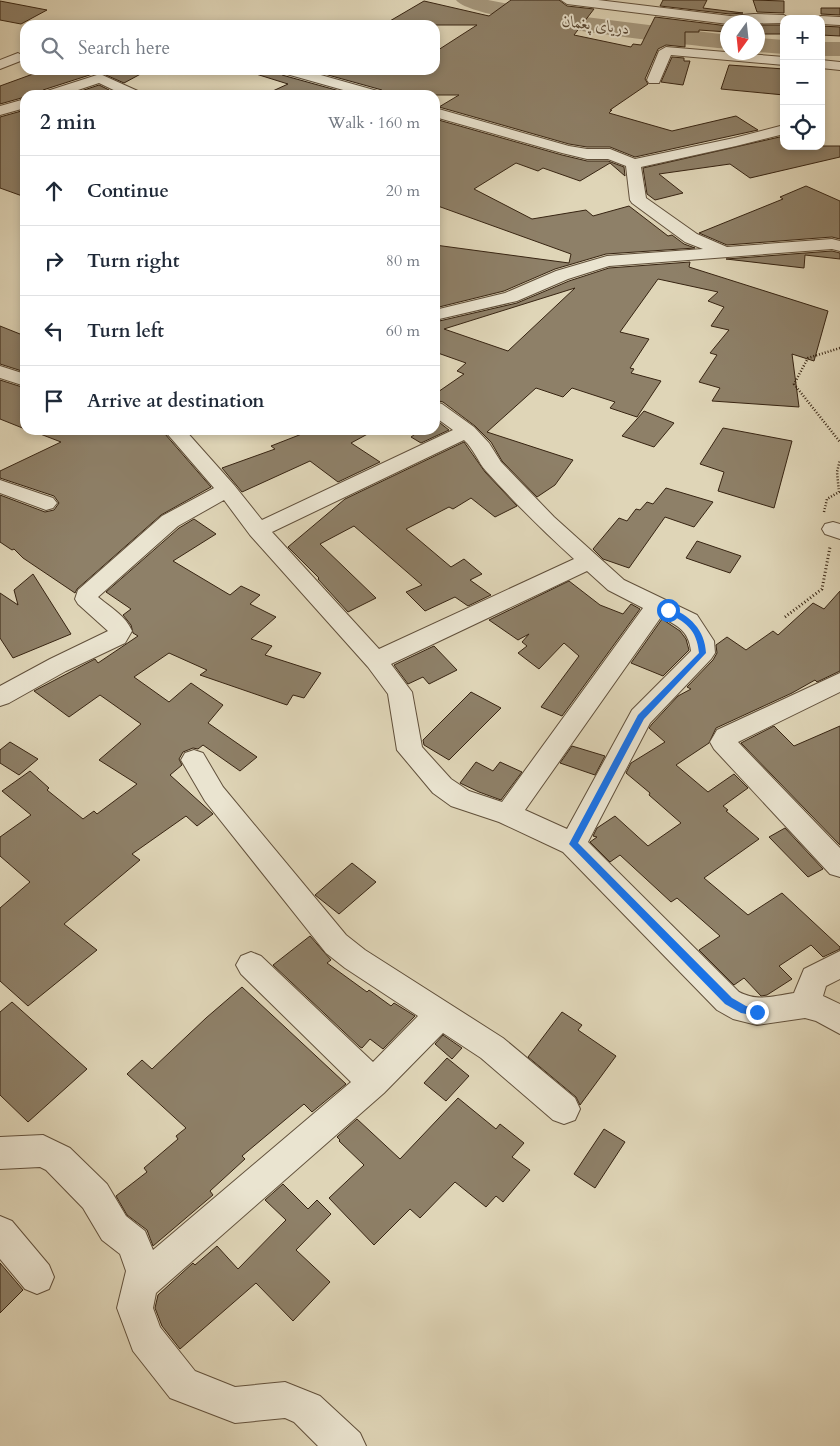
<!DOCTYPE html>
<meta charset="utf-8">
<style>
:root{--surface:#fff;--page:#f2f2f3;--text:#1f2937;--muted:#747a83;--line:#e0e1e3}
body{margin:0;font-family:Cardo,Amiri,serif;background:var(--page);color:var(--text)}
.controls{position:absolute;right:15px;top:15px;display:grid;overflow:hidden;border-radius:10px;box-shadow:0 2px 8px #0003}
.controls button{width:45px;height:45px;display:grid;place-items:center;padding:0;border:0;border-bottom:1px solid var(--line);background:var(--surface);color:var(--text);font:25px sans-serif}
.compass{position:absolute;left:720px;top:15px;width:45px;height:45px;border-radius:50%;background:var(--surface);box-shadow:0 2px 8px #0003;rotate:195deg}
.stop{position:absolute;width:15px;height:15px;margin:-11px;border:4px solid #1a73e8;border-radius:50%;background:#fff}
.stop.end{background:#1a73e8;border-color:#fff;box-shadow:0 1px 5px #0008}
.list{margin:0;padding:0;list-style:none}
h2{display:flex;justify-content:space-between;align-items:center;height:65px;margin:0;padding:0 20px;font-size:21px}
h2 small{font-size:16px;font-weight:400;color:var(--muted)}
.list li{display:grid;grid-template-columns:32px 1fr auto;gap:15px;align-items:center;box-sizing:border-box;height:70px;padding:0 20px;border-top:1px solid var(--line)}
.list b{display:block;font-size:19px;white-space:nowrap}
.list em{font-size:16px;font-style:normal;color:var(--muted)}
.icon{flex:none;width:28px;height:28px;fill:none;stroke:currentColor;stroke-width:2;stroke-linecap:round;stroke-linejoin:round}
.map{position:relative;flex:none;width:840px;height:1446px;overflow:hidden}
.search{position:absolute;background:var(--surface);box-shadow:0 2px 8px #0003;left:20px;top:20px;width:420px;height:55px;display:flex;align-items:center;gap:12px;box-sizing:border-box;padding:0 18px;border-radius:15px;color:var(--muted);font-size:19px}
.panel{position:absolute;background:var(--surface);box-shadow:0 2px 8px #0003;left:20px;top:90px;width:420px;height:345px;border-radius:15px}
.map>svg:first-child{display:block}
</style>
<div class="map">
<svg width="840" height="1446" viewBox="0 0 840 1446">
<rect width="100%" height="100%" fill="#dfd5b7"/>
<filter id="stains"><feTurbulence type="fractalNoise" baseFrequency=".004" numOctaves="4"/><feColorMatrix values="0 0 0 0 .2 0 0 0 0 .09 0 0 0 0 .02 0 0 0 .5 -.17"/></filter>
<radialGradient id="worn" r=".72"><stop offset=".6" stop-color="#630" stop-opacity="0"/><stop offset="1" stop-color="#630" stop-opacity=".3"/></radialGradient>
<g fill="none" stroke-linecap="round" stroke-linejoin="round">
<path fill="#a6997f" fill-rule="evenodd" d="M456 0H488L554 13 728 35V49C690 45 471 22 456 0Z
M758 38 784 40V54L758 52Z
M821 42H840V56H821Z"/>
</g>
<path fill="#8e8068" stroke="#372412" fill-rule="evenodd" d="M511 0H559L567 6 594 9 574 35 631 47 633 44 641 45 655 17 728 26V32L699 30V32H685V47L666 45 658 49 645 79 648 84 610 110H612L609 113 672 131 736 116 758 130 635 157 610 147H587L569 144 439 107 459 95H385L382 90 310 70H435V52L477 25H383L424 1 489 16Z
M663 0H707L703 8 743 13 730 14 660 6Z
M753 0 784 1V13L757 12Z
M0 1 47 10 21 24 0 20Z
M821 8H840V15L821 14Z
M758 25H784V34H758Z
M821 26 840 27V36L821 35Z
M672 57 684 58V61H690L683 85 661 82Z
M729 65 784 69V95L721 89Z
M44 70H148L124 83 99 72 43 90 40 95H25V97L0 104V86Z
M257 70H279L282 75 354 95H264L288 84 256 74Z
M99 85 109 90 100 95H69Z
M25 110V197L0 188V117Z
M435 119 562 155 587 161H608L624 167 625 176 610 163 580 181 543 168 538 171 516 163 474 189 532 219 586 210 593 216 629 206 668 236 672 235 684 244 695 248 606 254 555 269 504 291 435 308V245L569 263 571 254 435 205Z
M784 136V146H840V157L750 178 730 164 659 174 683 193 655 200 647 194 643 168Z
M806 186 840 201V239L832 237 727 245 699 233 783 199 780 197Z
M832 251 840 253V259L805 255 804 268 726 259Z
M690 262 689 267 828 311 814 361 792 354 799 407 712 401 720 388 699 382 717 355 710 353 729 330 711 326 724 307 708 301 718 292 658 279 620 332 649 339 630 368 634 369 631 373 661 381 637 417 610 408 615 402 572 388 563 397 536 388 487 432 573 460 555 485 537 497 502 461 491 442 475 426 443 402 435 400V394L464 374 457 371 466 363 435 352V322L517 303 569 281 609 268ZM575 288 508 351 444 329Z
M0 326 25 336V372L0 364Z
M0 380 25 388V429L0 419Z
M644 411 674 423 654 447 622 436Z
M435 419 449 430 421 443 411 437 421 430H435Z
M723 428 792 441 774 508 718 491 724 472 700 464Z
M35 430H158L165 434 211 487 161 515 77 589 75 593 23 558 14 549 12 550 0 542V495L45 512 54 510 59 503 54 496 0 478V471L61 442 35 432Z
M312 430H375L351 443 380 462 338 482 310 461 242 492 222 468 275 449 271 446Z
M464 442 485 472 517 506 495 517 471 498 453 509 449 507 406 529 451 567 464 559 482 574 470 580 491 595 468 606 455 597 425 611 406 592 422 585 354 526 320 544 376 598 348 612 318 579 319 578 288 547 345 499Z
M666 488 713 502 694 527 665 517 629 568 603 559 593 549 619 518 627 521 636 509 640 510 647 502 653 504Z
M194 519 216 534 173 561 230 595 241 586 260 595 250 604 276 617 251 639 272 646 265 655 321 673 304 698 293 695 287 705 200 675 207 670 169 653 134 677 169 702 191 683 223 705 208 723 257 757 240 771 203 745 198 749 193 748 183 752 179 759 182 765 170 775 213 814 197 826 186 816 132 854 140 860 64 924 97 950 28 1006 0 981V908L30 882 0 856V837L31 815 2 791 30 771 49 788 47 790 83 819 94 811 97 814 137 784 99 760 141 724 100 695 69 717 34 691 95 659 98 663 138 636 133 633 131 625 123 615 131 609 106 592 179 528Z
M697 541 741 556 730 573 686 558Z
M33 574 71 634 13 658 0 638V593L18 605 14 590Z
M569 581 600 605 623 614 631 604 640 609 562 716 541 707 579 656 564 643 539 669 518 653 527 646 522 642 529 634 518 640 489 620Z
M840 591V671L817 682 815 680 792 693 716 728 709 743 676 765 708 792 734 774 748 788 723 806 728 810 726 811 759 839 704 878 748 915 782 893 840 947V949L823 957 811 945 779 966 792 979 767 995 761 996 744 978 734 985 699 950 720 936 677 898 671 902 620 855 610 862 590 842 597 837 593 836 597 828 615 816 648 846 681 823 649 795 650 793 626 773 631 763 665 742 649 728 652 724 678 696 691 689 687 687 713 660 717 653 716 645 727 637 746 650 773 631 778 635 813 603 824 609Z
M662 619 680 631 686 639 689 650 663 676 631 663Z
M434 646 457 670 429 684 423 677 408 684 394 665Z
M471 692 501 708 449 760 424 745 423 740Z
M774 726 794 746 840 726V845L741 743Z
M10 742 38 759 19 775 0 763V750Z
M572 746 605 756 595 775 560 763Z
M476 762 493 771 500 762 522 772 501 800 479 792 460 783Z
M785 828 823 869 808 877 769 837Z
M352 863 376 882 339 914 315 895Z
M310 936 331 960 327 963 367 992 369 990 391 1006 394 1003 415 1016 383 1049 370 1039 362 1048 360 1047 273 965Z
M242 987 346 1084 312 1112 304 1104 242 1156 245 1159 210 1191 213 1195 153 1246 147 1230 127 1215 116 1196 147 1172 144 1168 178 1139 176 1136 186 1128 127 1074 142 1060 152 1069 206 1018Z
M12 1002 87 1069 28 1122 0 1095V1012Z
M562 1012 582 1025 578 1030 616 1056 580 1105 576 1097 528 1057Z
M443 1035 462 1048 452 1059 435 1044Z
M447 1058 469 1076 446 1101 424 1083Z
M458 1098 496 1129 500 1124 524 1143 512 1157 530 1170 503 1202 496 1196 486 1207 455 1182 420 1218 410 1209 374 1245 329 1198 364 1165 339 1141 340 1140 337 1137 357 1119 400 1159Z
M604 1129 625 1142 595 1188 574 1174Z
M283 1184 308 1209 317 1200 331 1214 296 1250 330 1282 293 1321 256 1283 180 1349 162 1326 155 1308 158 1295 193 1263 195 1265 217 1246 238 1269 286 1220 265 1200Z
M0 1263 23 1290 0 1313Z"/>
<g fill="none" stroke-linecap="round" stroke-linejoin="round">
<defs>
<path id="minor" d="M561 0H598L730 16 754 14 784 15 790 19H784V23L728 24 567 4Z
M821 16 840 17V25L821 24V19H815Z
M666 47 784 57V65L671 55 659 83H649L647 80 659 51Z
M18 53 25 57 23 60 0 69V60Z
M821 60 840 62V70L821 68Z
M281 70H303L381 92 383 95H361L283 73Z
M100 74 140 92 142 95H124L99 83 63 95H42L44 92Z
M25 99V108L0 115V106Z
M435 108 569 146 587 149H610L635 159 734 138 784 125V134L736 146 641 167 646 198 697 234 727 247 832 239 840 241V251L832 249 609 266 568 279 517 301 435 320V310L505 293 556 271 607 256 703 249 685 242 632 203 630 200 626 166 608 159H587L562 153 435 117Z
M0 366 25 374V386L0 378Z
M435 402 442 404 474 427 489 443 501 462 554 517 624 580 697 615 714 641 715 653 711 659 650 723 588 842 739 992C758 1002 773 996 794 993L804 969 840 951V979L826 986 823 996 840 1004V1034L816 1021 805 1018 757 1025 733 1019 717 1010 563 852 499 822 451 806 433 793 397 750 388 694 368 667 250 535 224 500 178 526 98 597C110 607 126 616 132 631L125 643 66 671 9 703 0 706V686L50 659 108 631 78 604 75 599 78 590 162 516 214 488 164 430H185L234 485 262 520 453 430 435 417ZM464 440C474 449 478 462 486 471 514 502 543 531 574 559L379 649 272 532ZM587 571 608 590 643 608 502 802 469 791 451 779 422 747 412 692 391 664ZM661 617C677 625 689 631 691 651L632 710 567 829 525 810Z
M0 480 53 498 57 503 53 508 46 510 0 493Z
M833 522 840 524V539L825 534 822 529 825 524Z
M840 673V692L738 742 840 848V877L830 874 714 749 710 742 717 730Z
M194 750 203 753 223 787 346 935 365 950 503 1038 575 1098 580 1109 575 1120 564 1124 553 1120 481 1058 443 1033 384 1093 156 1293 153 1308 160 1327 195 1371 235 1387 285 1382 320 1396 360 1433 366 1446H318L294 1422 285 1418 235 1423 170 1398 133 1351 117 1308 126 1271 120 1254 102 1240 83 1208 46 1170 40 1167 0 1169V1137L43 1135 70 1148 107 1184 126 1216 145 1231 153 1250 351 1082 241 974 236 965 241 956 251 952 261 956 373 1062 418 1016 345 968 326 953 205 801 181 760 185 753Z
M0 1216 12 1221 49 1265 54 1277 49 1289 37 1294 25 1289 0 1259Z"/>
</defs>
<use href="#minor" stroke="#61503b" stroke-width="2"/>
<path stroke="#372412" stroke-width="2.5" stroke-dasharray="1 2" stroke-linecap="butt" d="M840 348 808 358 794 384 840 442
M824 512 827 499 839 492 837 472 840 460"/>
<path stroke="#372412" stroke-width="3" stroke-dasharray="1 2.5" stroke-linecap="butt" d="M785 617 822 589 830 547"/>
<use href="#minor" fill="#eae4d0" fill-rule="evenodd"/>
</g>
<path fill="#1a73e8" d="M668 607C690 615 705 630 706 653L644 719 578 843 732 998 746 1006 760 1009 762 1012 757 1016 741 1013 725 1004 569 844 638 715 699 653C697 629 685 622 666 612V608Z"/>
<g text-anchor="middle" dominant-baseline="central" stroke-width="4" stroke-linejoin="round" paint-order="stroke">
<g font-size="16" font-style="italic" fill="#584733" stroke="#eae4d0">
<text transform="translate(596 25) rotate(7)">دریای پغمان</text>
</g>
</g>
<rect width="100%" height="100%" filter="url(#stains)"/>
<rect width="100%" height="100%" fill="url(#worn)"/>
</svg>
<div class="controls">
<button>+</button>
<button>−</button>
<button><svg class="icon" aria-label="locate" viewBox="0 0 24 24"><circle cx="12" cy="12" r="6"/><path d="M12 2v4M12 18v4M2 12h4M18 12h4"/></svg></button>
</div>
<svg class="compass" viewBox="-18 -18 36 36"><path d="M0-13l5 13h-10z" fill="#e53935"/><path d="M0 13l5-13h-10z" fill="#747a83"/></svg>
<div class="stop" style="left:668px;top:610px"></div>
<div class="stop end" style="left:757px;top:1012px"></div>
<div class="search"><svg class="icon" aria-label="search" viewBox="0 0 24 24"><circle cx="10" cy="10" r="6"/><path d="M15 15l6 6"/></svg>Search here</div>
<section class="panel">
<h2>2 min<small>Walk · 160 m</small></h2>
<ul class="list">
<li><svg class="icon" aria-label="ahead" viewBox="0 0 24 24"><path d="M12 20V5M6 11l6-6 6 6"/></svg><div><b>Continue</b></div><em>20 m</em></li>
<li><svg class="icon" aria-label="right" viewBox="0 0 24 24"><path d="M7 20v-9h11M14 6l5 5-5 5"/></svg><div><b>Turn right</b></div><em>80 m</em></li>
<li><svg class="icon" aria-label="left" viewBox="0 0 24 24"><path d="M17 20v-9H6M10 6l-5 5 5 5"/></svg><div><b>Turn left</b></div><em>60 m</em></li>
<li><svg class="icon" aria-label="arrive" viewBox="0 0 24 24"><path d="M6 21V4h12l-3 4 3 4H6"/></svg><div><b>Arrive at destination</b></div></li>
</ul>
</section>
</div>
